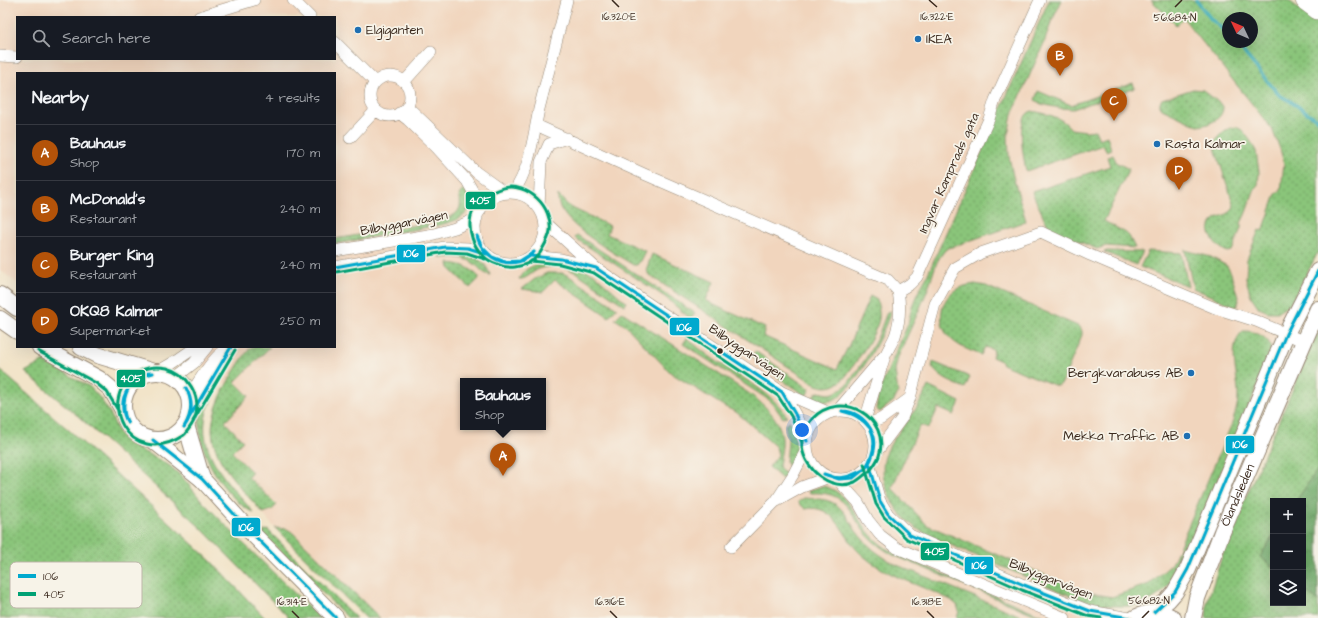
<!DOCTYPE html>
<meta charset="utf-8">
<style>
:root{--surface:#171b24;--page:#20242c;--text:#f1f3f6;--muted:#9ea1a6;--line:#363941;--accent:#b45309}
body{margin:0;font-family:"Architects Daughter",sans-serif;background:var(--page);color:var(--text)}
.controls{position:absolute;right:12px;bottom:12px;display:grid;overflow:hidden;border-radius:0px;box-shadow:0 4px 16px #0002}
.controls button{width:36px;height:36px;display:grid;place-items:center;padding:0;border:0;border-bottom:1px solid var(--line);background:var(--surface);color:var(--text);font:20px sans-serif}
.compass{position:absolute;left:1222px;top:12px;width:36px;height:36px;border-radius:50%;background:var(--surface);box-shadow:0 4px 16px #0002;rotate:314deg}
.you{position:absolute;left:802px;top:430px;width:14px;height:14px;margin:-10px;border:3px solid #fff;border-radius:50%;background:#1a73e8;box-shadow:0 0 0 6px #1a73e833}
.badge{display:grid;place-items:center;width:26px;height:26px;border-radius:50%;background:var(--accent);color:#fff;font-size:13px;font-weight:700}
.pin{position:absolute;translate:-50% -33px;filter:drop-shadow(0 1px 2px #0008)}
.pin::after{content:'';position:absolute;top:21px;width:14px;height:12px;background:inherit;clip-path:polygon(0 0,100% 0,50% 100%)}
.popup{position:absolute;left:460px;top:378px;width:86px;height:52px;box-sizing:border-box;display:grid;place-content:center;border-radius:0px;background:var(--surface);filter:drop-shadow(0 1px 3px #0005);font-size:13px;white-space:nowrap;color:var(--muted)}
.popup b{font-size:15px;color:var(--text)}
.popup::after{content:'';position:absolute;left:50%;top:100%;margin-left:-8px;border:8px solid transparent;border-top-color:var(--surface)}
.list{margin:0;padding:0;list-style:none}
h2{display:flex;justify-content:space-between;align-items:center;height:52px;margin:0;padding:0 16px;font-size:17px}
h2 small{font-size:13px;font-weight:400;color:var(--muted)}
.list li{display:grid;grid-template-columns:26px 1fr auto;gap:12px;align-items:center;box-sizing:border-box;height:56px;padding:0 16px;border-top:1px solid var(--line)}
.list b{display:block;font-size:15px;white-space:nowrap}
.list p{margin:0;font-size:13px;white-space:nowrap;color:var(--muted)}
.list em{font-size:13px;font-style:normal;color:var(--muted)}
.icon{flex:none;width:22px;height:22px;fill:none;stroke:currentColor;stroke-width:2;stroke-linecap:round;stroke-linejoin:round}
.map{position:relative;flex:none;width:1318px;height:618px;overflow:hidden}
.search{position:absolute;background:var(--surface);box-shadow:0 4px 16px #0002;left:16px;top:16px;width:320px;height:44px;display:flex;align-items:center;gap:10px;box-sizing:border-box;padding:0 14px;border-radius:0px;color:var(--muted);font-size:15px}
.panel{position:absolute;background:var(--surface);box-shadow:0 4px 16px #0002;left:16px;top:72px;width:320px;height:276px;border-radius:0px}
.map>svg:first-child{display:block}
</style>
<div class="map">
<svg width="1318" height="618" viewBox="0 0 1318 618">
<defs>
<pattern id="grass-dots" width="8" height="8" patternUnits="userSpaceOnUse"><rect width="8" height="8" fill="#8ac57a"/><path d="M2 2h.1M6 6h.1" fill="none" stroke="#72a063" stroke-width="1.8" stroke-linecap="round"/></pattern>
<pattern id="forest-crowns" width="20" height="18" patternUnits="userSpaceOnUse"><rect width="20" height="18" fill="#6faa6a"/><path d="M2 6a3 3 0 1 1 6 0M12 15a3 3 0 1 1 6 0" fill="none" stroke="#5c8b57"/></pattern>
</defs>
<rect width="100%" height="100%" fill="#f7f3e8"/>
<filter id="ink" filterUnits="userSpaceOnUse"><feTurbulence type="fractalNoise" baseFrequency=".025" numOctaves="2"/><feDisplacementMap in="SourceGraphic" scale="8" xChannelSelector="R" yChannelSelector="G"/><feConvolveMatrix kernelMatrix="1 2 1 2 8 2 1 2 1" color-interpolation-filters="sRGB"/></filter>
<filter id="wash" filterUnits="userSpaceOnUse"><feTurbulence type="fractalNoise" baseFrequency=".012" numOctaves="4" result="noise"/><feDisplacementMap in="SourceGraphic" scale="16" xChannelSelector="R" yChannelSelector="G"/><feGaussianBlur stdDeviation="0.9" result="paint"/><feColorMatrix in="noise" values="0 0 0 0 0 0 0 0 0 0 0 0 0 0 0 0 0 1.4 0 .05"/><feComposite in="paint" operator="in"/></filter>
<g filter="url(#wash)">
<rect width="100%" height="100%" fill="#f2e4c9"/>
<path fill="#f1d5bd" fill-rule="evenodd" d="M0 0H1288L1318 23V252L1298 291 1184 561 1160 594 1142 603 1125 606 1107 605 1102 618H366L275 528 229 474 221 460 215 446 212 429 214 414 227 385 186 350 180 347H335V73H17V283L0 270ZM17 17H335V59H17ZM1228 18H1252V42H1228ZM463 381H543V427H463Z"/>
<path fill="url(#grass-dots)" stroke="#62784c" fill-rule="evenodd" d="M1049 0H1062L1051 23 1044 43 1012 115 1008 135 1009 156 1013 176 1026 221 946 249C934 263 935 270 929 286 920 310 908 333 898 357L895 370 898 393 894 401 880 412 876 409 879 391 908 324 912 306 917 294 926 278Z
M1151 0H1288L1318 23V252L1298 291 1289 305 1278 312H1268L1259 308 1251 296 1246 279 1247 259 1259 230 1263 231 1276 194 1281 190 1284 163 1280 149 1272 129 1184 19 1176 25ZM1228 18H1252V42H1228Z
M1133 83 1135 88 1073 109 1059 108 1041 104 1035 100 1038 91 1071 105Z
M1193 89 1203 90 1223 106C1224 118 1210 125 1198 126L1162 109 1160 106V102L1162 99Z
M1032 111C1047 114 1061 116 1071 129L1087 131 1095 130 1099 139 1107 136 1111 149 1106 151 1103 145 1026 171C1024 158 1014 117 1032 111Z
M1236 127 1242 130 1250 140 1256 151 1259 172 1258 185 1254 191 1245 215 1241 223V228L1233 249 1231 251 1227 252C1217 247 1204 233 1212 222 1218 214 1231 217 1234 206L1216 151 1215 142C1220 133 1226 128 1236 127Z
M1113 155 1117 163 1129 169 1104 221 1126 233 1129 236 1135 248 1106 246 1097 249 1057 232 1050 228 1045 220 1032 192 1110 166 1107 157Z
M464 189C482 215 454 222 435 226L434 221C450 218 465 215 459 195Z
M558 195 570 207 610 226 607 234 645 251 640 261 637 265H633C613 252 570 229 560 207 558 204 558 199 558 195Z
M427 223 428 227 335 244V239Z
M577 235 695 313 691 319 665 297 575 238Z
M1185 250 1211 257 1227 266 1231 273 1239 301 1236 307 1193 288Z
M1107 251 1143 252 1136 265 1104 252Z
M1148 251 1181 253 1188 286 1140 267Z
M458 254C474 256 485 259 490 275 484 274 481 270 477 266 466 256 454 257 441 258L440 255Z
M652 254 714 282 706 300 716 306 765 328 763 336 837 369 849 345 870 296 877 300C878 306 880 313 879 319 876 335 856 362 846 376 837 387 828 389 816 385L649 275 646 270Z
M448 263C462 264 470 267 480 278L470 288 449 268Z
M546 263H558V266C551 266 545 267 539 269 532 272 526 280 519 279 525 267 534 265 546 263Z
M564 264 585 270 593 273 626 302 624 305 577 273 564 267Z
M547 273H562L569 276 617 308 609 317 555 280 543 292 522 289 535 279Z
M975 284 986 286 1080 327 1082 331V335L1062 383 1058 386 1054 385 1002 364 1003 362 992 357 994 350 985 347 981 355C971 351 959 347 951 339 936 326 939 299 957 289 962 286 969 285 975 284Z
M891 311C884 333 856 388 835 399 828 403 819 402 812 399L815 394 818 392 829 394 834 393 847 385 866 358 878 336 887 312Z
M622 312 747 392C762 403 780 417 782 438 783 447 780 457 779 466L781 470 786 474 782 479 769 467 778 455 776 447 750 424 736 412 725 407 671 373 626 326 615 319Z
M1243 331C1252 330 1267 336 1270 345 1271 348 1271 352 1271 354L1184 561C1177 572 1171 585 1160 594 1136 613 1103 606 1076 598L927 535C910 525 897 514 889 495 873 458 892 442 913 413 919 405 924 395 928 386L960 402 954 415 938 408 929 428 920 425 892 488 927 525 1085 592 1112 597 1149 584 1172 564 1233 421C1235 413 1238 405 1238 397 1239 376 1226 347 1243 331Z
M1318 331V469L1296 501H1273V536L1260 557 1273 567V603H1303V590L1318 601V618H1206L1207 603 1228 538Z
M687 338C694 344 701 350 709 356 735 375 768 388 787 416L783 418 773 404 769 400 683 344Z
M251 347H270L235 382 249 396 225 422 243 441 232 452 252 472 248 477 277 505 272 510 263 513C249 497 232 480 221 461 216 452 212 439 212 429 213 403 235 367 251 347Z
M755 351 810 389 806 396 776 376 752 356Z
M44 361 90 387 100 398 110 413 119 434 128 444 154 457 170 466 182 477 202 501 242 542 320 618H289L200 527 78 416 25 372Z
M933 362 970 377 965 388C953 383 940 379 932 367Z
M0 370 71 432 212 562 265 618H0Z
M215 383 219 386C216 394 210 402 207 411 195 452 230 485 254 513 225 499 194 449 200 416 203 404 210 393 215 383Z
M790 421C798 443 800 447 790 468L788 467 786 462 788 441 785 424Z
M822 486C847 490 855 517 870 534 877 542 885 548 894 553L1048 618H1043L893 555C883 549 874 543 866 534 848 510 846 491 810 493L808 491Z
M804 498C814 499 826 498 835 504 845 510 850 522 856 531 867 546 880 556 897 565L1026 618H957L959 611 957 605 951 600C922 585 886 577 861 554 843 538 836 503 805 509L798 502Z
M275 528 287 529 292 532 380 618H366Z
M268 530 356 618H348L263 534 264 531Z"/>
<path fill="url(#forest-crowns)" stroke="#556a44" d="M1318 469V601L1303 590V501H1296Z
M1273 536V567L1260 557Z"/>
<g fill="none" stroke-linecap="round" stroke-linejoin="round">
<path stroke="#3faebb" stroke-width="3.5" d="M1196 0 1211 19 1228 34
M1235 42 1279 95 1290 101 1318 120"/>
</g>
</g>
<g filter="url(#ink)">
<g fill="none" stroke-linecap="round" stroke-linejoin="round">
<defs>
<path id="minor" d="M293 0 310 17
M199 17 254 0
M335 42 375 82
M0 56 17 57
M370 96a20 20 0 1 1 40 0a20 20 0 1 1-40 0Z
M404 82 431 52
M408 105 410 109 476 172 505 193
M399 113 408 120 437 148 467 181 476 197 480 211
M536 125 644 174 888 280 898 291
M350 138 376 110
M513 193C530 169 533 138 539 109 548 73 558 36 567 0
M475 228a35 35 0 1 1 70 0a35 35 0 1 1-70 0Z
M539 207 541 162 549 144 567 138
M545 222 596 268 658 310 782 392 830 413
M335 251 434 234 455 228 477 218
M531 256 561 259 595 267
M335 267 445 247 468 248 487 254
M898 291 910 284 917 277 989 119 995 100 1040 0
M157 372 174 362 196 347
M176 377 194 363 207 347
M782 392 795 414 807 441
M190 395C201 377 211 361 227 347
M837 411 883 357
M807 445a34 34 0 1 1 68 0a34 34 0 1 1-68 0Z
M189 418 231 347
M865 421C871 399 878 378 885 356 888 349 892 343 895 336 900 321 901 307 898 291
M868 424 881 419 910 398
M873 457 902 418 910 398 935 304 955 268 981 253 1041 232 1090 255 1215 308 1256 321 1305 342
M869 463 880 501 888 514 910 535 1024 585 1090 611 1130 618
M837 479 858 502 868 520 880 535 897 548 1065 618
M777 501 802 487 829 477
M731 547 776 501 793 475 807 448"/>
<g id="secondary">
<path d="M0 295 17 308"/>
<path d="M0 319 17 331"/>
<path d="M40 347 99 379 111 389 123 410"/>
<path d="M81 347 97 355 154 372"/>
<circle cx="157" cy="406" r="34"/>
<path d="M186 425 202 479"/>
<path d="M153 440 202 479 244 525 336 618"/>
<path d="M1154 612 1168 600 1175 592 1188 569 1286 334 1318 271"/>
<path d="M1135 618C1149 611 1160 611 1173 618"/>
<path id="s1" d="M1193 618 1197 598 1222 532 1318 309"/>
</g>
<path id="motorway" d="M1306 0 1318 9"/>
</defs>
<use href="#minor" stroke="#968774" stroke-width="12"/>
<use href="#secondary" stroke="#968774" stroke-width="18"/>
<use href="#motorway" stroke="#968774" stroke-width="22"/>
<use href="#minor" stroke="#fff" stroke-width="11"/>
<use href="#secondary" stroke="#fff" stroke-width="16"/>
<use href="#motorway" stroke="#fff" stroke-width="21"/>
<defs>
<path id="bus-1" d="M477 236 482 247 492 257 505 262 520 261 534 252
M477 236C483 261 516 273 534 252
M531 256 561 259 596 268 782 392 795 414 807 441
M335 267 445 247 468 248 487 254
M128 389C134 380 142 372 153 373
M128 389C135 380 142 375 153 373
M842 411C854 414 862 418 870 428
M842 411C854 411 864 418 870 428
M189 418 231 347
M128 423C121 412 121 399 128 389
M128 423C122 413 123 399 128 389
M184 427C192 414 193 401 186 388
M184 427C193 415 193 401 186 388
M153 440 202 479 244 525 336 618
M869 463 880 501 888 514 910 535 1024 585 1090 611 1130 618
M865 469C873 456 878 442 870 428
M865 469C874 457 879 441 870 428
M824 474C840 481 849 477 863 470
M824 474 839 479 853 478 863 470
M1154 612 1175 592 1188 569 1286 334 1318 271"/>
<path id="bus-2" d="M539 255C532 262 524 266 515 267 508 268 503 267 497 264 474 257 461 224 477 204 484 196 493 191 503 188 528 182 553 207 550 231 549 239 544 246 540 253
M531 261 560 264 594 273 778 396 791 416 802 443
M336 272 445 252 467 253 485 259
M38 351 96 383 107 392 119 412
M193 421 235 350
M184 435C128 472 92 395 140 371 148 367 157 366 167 368 188 373 202 397 195 418 193 424 189 429 185 434
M864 464 876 504 884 517 907 539 1022 590 1088 616 1101 618
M867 473C863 476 859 480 855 482 831 492 805 470 802 447 801 437 805 427 812 419 842 388 891 418 879 456 877 462 872 468 869 472"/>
</defs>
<use href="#bus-1" stroke="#f7f3e8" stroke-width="6"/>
<use href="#bus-2" stroke="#f7f3e8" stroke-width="6"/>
<use href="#bus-1" stroke="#00a9ce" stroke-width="3"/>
<use href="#bus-2" stroke="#00a174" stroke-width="3"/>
</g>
</g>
<path fill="none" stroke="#3b2a1e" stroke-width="1.5" d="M612 0 619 7M929 0 937 7M1175 7 1182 0M292 611 299 618M610 611 617 618M927 611 934 618M1142 618 1149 611"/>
<g fill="#1f6fb2" stroke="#f7f3e8" stroke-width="1.5">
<circle cx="358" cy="30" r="4"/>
<circle cx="918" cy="39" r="4"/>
<circle cx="1157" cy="144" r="4"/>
<circle cx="1191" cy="373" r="4"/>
<circle cx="1187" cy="436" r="4"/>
</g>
<circle fill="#3b2a1e" stroke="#f7f3e8" stroke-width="1.5" cx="720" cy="351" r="3.5"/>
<g text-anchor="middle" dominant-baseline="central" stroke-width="3.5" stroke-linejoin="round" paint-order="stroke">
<g font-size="13" fill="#3b2a1e" stroke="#f7f3e8" text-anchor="start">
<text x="366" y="30">Elgiganten</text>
<text x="926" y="39">IKEA</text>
<text x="1165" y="144">Rasta Kalmar</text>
<text x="1183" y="373" text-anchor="end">Bergkvarabuss AB</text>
<text x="1179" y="436" text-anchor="end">Mekka Traffic AB</text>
</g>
<g font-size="13" fill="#3b2a1e" stroke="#f7f3e8">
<text transform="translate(949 173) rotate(-66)">Ingvar Kamprads gata</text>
<text transform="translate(404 223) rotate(-11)">Bilbyggarvägen</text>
<text transform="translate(747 352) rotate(34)">Bilbyggarvägen</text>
<text stroke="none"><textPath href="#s1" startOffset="131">Ölandsleden</textPath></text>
<text transform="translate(1051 579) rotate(22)">Bilbyggarvägen</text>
</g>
</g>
<rect x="10" y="562" width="132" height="46" rx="6" fill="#f7f3e8" stroke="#bfb7ab" stroke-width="1"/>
<rect x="18" y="574" width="18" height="4" fill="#00a9ce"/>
<rect x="18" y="592" width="18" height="4" fill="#00a174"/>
<g font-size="11" fill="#3b2a1e">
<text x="43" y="580">106</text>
<text x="43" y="598">405</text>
</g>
<g font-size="10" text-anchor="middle" fill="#3b2a1e" stroke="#f7f3e8" stroke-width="3.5" stroke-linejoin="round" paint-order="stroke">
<text x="619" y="20">16.320°E</text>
<text x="937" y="20">16.322°E</text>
<text x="1175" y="21">56.684°N</text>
<text x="1149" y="604">56.682°N</text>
<text x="292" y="605">16.314°E</text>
<text x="610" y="605">16.316°E</text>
<text x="927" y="605">16.318°E</text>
</g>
<g stroke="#f7f3e8" stroke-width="1.5">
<rect x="465" y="191" width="31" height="19" rx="4" fill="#00a174"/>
<rect x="396" y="244" width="30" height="19" rx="4" fill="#00a9ce"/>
<rect x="669" y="317" width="31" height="19" rx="4" fill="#00a9ce"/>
<rect x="116" y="369" width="30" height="19" rx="4" fill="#00a174"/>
<rect x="1225" y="435" width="30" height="19" rx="4" fill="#00a9ce"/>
<rect x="231" y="517" width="30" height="20" rx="4" fill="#00a9ce"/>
<rect x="920" y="542" width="30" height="19" rx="4" fill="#00a174"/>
<rect x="964" y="556" width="30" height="19" rx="4" fill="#00a9ce"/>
</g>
<g font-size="11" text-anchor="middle" font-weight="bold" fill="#fff">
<text x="480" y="204">405</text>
<text x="411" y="257">106</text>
<text x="684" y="331">106</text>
<text x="131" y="382">405</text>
<text x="1240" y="448">106</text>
<text x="246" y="531">106</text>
<text x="935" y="555">405</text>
<text x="979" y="569">106</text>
</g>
</svg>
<div class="controls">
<button>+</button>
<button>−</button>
<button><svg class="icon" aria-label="layers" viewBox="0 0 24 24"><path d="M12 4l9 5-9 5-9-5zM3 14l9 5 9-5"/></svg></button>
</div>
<svg class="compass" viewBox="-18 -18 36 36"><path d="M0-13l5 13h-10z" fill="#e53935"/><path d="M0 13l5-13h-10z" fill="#9ea1a6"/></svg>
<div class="you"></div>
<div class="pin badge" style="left:503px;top:476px">A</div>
<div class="popup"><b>Bauhaus</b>Shop</div>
<div class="pin badge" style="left:1060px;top:76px">B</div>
<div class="pin badge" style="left:1114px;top:121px">C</div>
<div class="pin badge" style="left:1179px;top:190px">D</div>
<div class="search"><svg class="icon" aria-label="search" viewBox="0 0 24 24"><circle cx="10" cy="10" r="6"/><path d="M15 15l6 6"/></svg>Search here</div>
<section class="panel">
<h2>Nearby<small>4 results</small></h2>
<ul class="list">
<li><span class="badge">A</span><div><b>Bauhaus</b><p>Shop</p></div><em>170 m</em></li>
<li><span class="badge">B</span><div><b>McDonald's</b><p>Restaurant</p></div><em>240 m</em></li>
<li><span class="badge">C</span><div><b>Burger King</b><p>Restaurant</p></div><em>240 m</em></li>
<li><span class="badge">D</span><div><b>OKQ8 Kalmar</b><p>Supermarket</p></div><em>250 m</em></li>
</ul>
</section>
</div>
